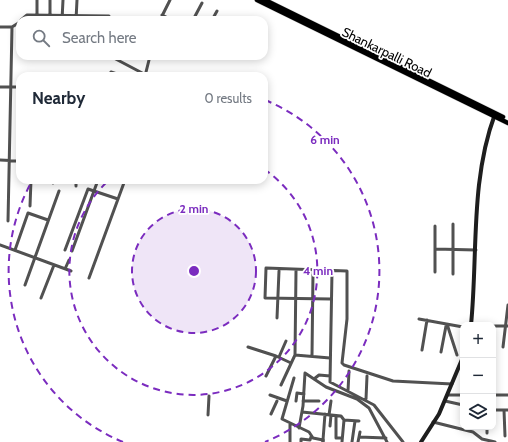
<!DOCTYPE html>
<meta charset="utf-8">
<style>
:root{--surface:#fff;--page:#f2f2f3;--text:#1f2937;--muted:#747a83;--line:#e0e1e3}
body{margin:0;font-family:Cabin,sans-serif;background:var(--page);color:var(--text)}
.controls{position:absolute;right:12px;bottom:12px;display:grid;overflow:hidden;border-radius:8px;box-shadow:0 2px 10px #0003}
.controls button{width:36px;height:36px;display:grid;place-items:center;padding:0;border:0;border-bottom:1px solid var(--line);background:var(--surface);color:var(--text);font:20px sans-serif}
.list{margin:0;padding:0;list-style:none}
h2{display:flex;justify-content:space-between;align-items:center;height:52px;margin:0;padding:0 16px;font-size:17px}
h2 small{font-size:13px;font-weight:400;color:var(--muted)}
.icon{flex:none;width:22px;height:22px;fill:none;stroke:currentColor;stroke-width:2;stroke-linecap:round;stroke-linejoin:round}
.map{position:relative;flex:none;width:508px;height:442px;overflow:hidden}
.search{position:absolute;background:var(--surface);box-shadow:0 2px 10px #0003;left:16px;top:16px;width:252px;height:44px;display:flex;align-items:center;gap:10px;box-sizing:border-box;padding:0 14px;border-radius:12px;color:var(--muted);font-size:15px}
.panel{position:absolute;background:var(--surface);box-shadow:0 2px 10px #0003;left:16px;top:72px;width:252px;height:112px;border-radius:12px}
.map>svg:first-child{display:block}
</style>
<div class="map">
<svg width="508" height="442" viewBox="0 0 508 442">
<rect width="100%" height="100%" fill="#fff"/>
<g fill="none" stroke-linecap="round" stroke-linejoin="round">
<defs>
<path id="primary" d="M257 0 508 123
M265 0 503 117"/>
</defs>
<use href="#primary" stroke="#dbdbdb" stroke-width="5.5"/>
<path stroke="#515151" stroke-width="3" d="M37 0V20
M50 0V20
M162 15 172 20
M21 20 27 15 109 16
M62 20 63 0
M76 20 77 0
M160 20 170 0
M193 20 202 3
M212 20 217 11
M0 27H12L20 22
M110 56 146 75
M109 76 111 72 123 76
M145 76 150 56
M0 87H20
M0 160 20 161
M53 183 54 180
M76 186V180
M30 206 31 180
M8 221 12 27
M453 224V274
M0 245 71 271
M435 249V226
M15 250 28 213 48 220
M65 250 88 189 118 199
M72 251 98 180
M65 269 69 260
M296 271 295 355 330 358
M332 272 330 382 374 405 403 442
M435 272V249L476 250
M89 278 125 180
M25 285 59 191
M41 298 54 265
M331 299 265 298 266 268 347 271V319L342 363 344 365 393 381 452 384
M277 318 279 271
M419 319 463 327
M447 324 457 355
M493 326H508
M248 347 276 356 291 363
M503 347 508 305
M422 350 427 320
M441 352 446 326
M312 356 313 272
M279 357 286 341
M266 376 276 356
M294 378 282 419 309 432 313 438 323 440 325 414
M314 379 319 375 330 376
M281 385 295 355
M348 391 349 371
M270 395 287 401
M448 395H463
M493 395H508
M366 399 367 376
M296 401 297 393 304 394
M303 401H319
M445 401 463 405
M493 410H508
M504 410 505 436
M302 412 341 416 344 420 359 421
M271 414 277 401
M208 415 209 396
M329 415 331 401
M336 416V438H342
M433 422 473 432 482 439 495 442
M290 424V442
M330 426 331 415
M487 427V433
M299 428 303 406 305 373 326 387 357 399 369 408 387 442
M359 437 386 438
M301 442V439L310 440 311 437
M342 442 344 420
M352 442 355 421
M358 442 360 432"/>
<path stroke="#515151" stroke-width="3.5" d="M323 440V442"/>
<path stroke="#1e1e1e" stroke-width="4" d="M471 325C478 255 470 181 495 114
M421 442 439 414 463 357"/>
<use href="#primary" stroke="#000" stroke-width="4.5"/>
</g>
<circle cx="194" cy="271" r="62" fill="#7b2cbf" fill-opacity=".12"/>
<g fill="none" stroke="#7b2cbf" stroke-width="2" stroke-dasharray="7 5">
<circle cx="194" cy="271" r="62"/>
<path d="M264 169A124 124 0 1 1 109 180"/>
<path d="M123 442A185 185 0 0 1 32 181M265 100A185 185 0 0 1 265 442"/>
</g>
<g text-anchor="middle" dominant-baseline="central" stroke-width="3.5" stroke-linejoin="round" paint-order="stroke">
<g font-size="13" fill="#000" stroke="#fff">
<text transform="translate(387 52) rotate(26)">Shankarpalli Road</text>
</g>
</g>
<circle cx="194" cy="271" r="6" fill="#7b2cbf" stroke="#fff" stroke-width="2"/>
<g font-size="12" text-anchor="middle" font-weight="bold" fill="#7b2cbf" stroke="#fff" stroke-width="3.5" stroke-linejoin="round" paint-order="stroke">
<text x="325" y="144">6 min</text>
<text x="194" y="213">2 min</text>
<text x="318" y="275">4 min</text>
</g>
</svg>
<div class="controls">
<button>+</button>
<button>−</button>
<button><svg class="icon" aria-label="layers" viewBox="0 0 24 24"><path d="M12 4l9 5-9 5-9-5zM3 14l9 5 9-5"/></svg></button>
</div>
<div class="search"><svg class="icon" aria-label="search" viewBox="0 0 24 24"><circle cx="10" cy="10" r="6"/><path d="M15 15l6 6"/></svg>Search here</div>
<section class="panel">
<h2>Nearby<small>0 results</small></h2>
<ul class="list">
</ul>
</section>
</div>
